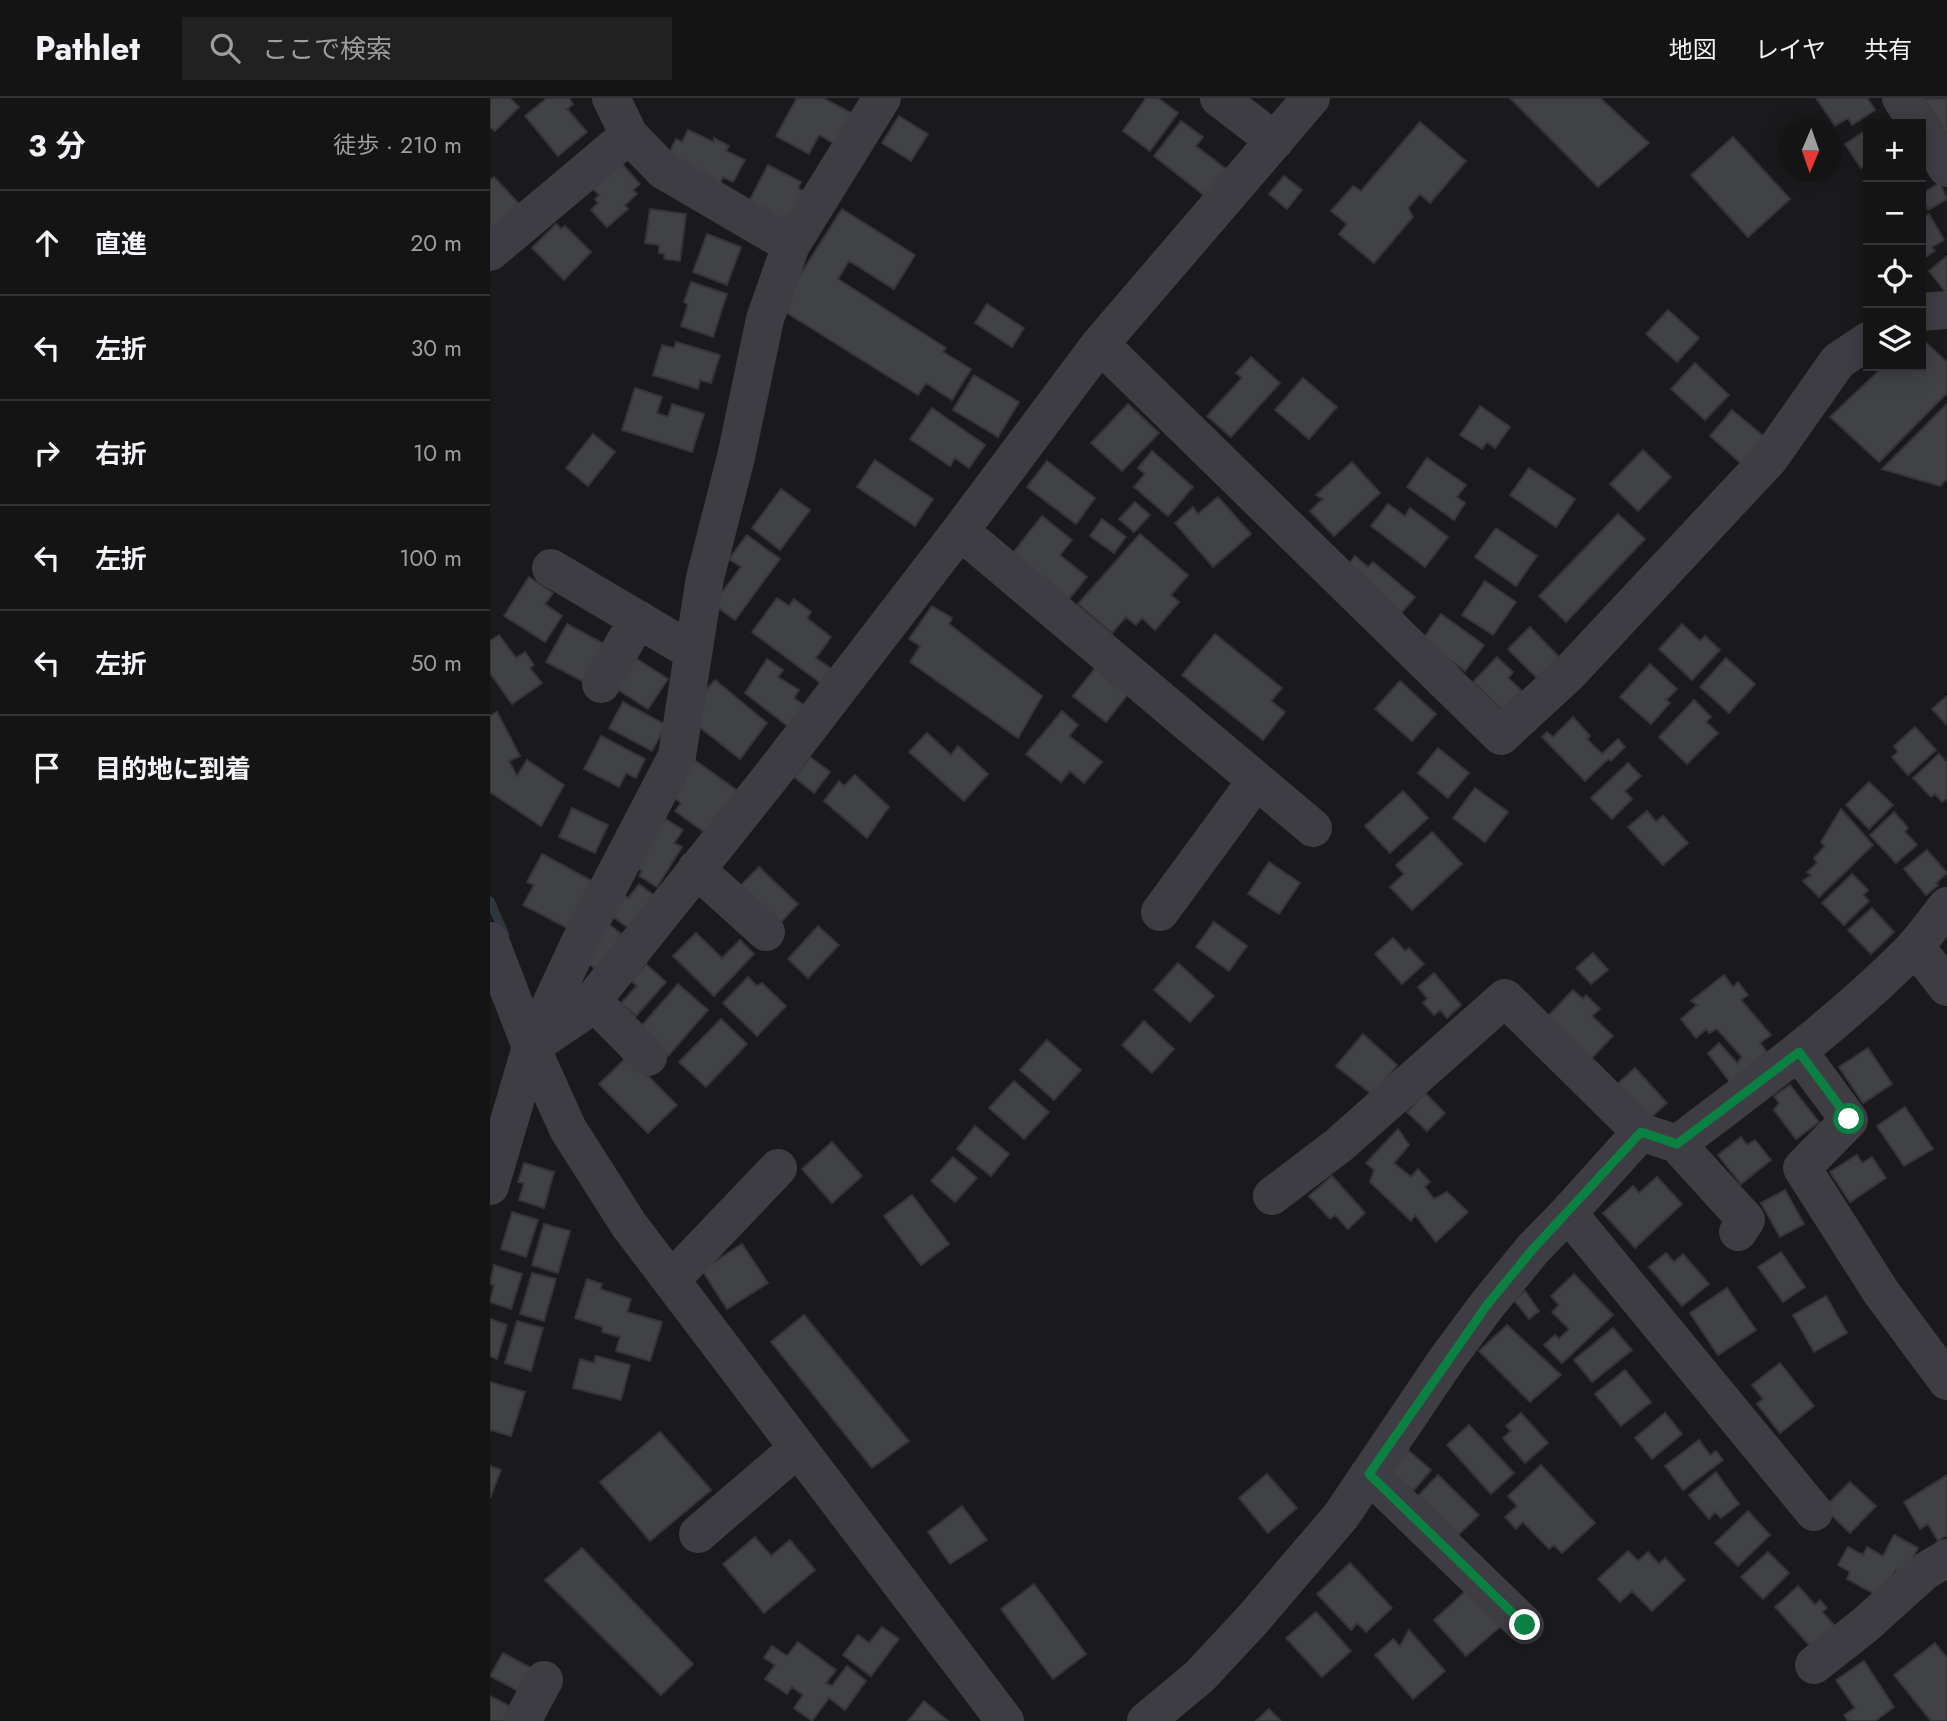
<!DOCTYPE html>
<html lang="ja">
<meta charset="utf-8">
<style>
:root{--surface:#141415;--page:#212122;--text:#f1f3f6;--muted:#9d9ea0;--line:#333334}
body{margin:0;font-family:Jost,"Noto Sans JP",sans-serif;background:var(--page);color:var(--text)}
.controls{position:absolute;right:21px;top:21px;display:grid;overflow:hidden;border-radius:0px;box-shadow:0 4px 18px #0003}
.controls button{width:63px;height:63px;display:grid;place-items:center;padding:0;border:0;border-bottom:2px solid var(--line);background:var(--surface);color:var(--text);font:35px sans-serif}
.compass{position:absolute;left:1289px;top:21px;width:63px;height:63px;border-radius:50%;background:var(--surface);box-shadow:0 4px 18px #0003;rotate:182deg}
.stop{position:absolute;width:21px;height:21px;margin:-16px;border:5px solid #0b8043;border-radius:50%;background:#fff}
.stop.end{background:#0b8043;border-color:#fff;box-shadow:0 2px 7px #0008}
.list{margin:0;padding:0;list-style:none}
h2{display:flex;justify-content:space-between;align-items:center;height:91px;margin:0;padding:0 28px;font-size:30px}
h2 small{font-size:23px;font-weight:400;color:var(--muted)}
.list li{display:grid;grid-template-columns:46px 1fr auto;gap:21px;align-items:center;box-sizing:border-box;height:105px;padding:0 28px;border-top:2px solid var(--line)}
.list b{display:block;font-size:26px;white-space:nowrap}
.list em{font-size:23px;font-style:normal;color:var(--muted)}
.icon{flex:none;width:38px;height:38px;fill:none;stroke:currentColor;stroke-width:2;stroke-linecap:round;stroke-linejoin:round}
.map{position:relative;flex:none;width:1457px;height:1623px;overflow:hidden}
header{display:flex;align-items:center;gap:42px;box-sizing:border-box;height:98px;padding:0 35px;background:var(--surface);border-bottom:2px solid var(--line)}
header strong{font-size:33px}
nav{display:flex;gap:38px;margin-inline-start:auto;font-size:24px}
.search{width:490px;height:63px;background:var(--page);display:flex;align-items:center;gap:18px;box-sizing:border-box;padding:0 24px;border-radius:0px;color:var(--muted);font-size:26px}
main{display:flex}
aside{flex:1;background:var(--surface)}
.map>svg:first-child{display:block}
</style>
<header>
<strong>Pathlet</strong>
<div class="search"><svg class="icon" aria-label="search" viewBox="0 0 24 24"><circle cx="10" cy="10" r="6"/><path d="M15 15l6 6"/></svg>ここで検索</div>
<nav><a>地図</a><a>レイヤ</a><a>共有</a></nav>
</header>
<main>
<aside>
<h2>3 分<small>徒歩 · 210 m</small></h2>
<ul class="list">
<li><svg class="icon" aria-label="ahead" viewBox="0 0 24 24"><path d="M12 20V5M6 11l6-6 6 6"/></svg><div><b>直進</b></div><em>20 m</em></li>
<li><svg class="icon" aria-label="left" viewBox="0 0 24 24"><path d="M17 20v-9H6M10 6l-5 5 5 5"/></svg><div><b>左折</b></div><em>30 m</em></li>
<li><svg class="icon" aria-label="right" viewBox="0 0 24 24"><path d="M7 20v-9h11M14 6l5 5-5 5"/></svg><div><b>右折</b></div><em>10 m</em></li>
<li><svg class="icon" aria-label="left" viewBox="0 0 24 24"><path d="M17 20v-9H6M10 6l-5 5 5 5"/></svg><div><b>左折</b></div><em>100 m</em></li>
<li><svg class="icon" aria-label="left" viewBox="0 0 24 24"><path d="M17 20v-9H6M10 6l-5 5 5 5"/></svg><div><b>左折</b></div><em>50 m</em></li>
<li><svg class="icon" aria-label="arrive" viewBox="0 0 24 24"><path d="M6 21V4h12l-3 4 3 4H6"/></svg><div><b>目的地に到着</b></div></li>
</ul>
</aside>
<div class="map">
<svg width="1457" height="1623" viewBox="0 0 1457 1623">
<rect width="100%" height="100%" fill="#1a1a1c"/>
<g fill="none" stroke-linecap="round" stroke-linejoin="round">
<path stroke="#303640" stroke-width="9" d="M0 803 15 837"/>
</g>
<path fill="#414246" stroke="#353438" stroke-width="2" d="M0 0H20L29 9 5 33 0 29Z
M57 0H79L83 6 77 11 97 34 68 58 35 18Z
M307 0H333L361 15 345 46 329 37 319 56 286 38Z
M656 0H668L688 15 660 53 633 33Z
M1020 0H1110L1159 45 1108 89Z
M1326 0H1377L1385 12 1362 27 1358 20 1345 28Z
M1457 0V37L1434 1Z
M409 18 438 36 421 63 392 45Z
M691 23 713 39 706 48 740 74 719 101 664 58Z
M930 24 976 63 940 105 930 96 918 110 923 119 884 165 849 136 857 126 841 113 863 88 871 93Z
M1378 31V65L1371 70 1355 46Z
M198 32 224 44V40L239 48 236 53 255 62 243 84 233 79 228 89 175 63 186 41 192 44Z
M1243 39 1300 101 1258 139 1201 77Z
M131 65 150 86 143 92 147 96 135 107 138 111 117 129 101 112 108 105 105 101 109 97 100 88Z
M278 67 311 84 308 90 314 94 295 130 256 109Z
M794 78 812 92 797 111 779 96Z
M4 79 29 106 0 132V82Z
M1450 85 1457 101 1438 112 1431 96Z
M160 111 196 116 190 163 174 161 175 156 169 155V147L155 145Z
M352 111 425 157 404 191 359 163 348 181 456 250 453 254 481 271 462 302 436 285 428 297 289 210Z
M1439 116 1454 142 1442 149 1445 153 1431 162V121Z
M66 126 71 131 75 128 101 154 74 182 42 150Z
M217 136 251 149 237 187 203 174Z
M1457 158V196L1439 173Z
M201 184 237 196 223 239 191 228 198 206 194 204Z
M497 206 534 230 522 249 485 225Z
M1178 212 1209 240 1187 264 1156 236Z
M1431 240 1457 264V295L1389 364 1340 319 1394 268H1431Z
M186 244 230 257 221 285 210 282 208 291 163 277 172 247 184 250Z
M761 259 790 285 741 339 717 318 752 280 746 275Z
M1205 265 1239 297 1215 322 1181 291Z
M484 277 529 304 508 339 463 312Z
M813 280 847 309 819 341 785 312Z
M145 290 172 299 167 315 178 319 182 306 214 316 202 354 132 332Z
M638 306 669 335 632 373 601 345Z
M1457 306V381L1450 388 1392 371Z
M990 308 1020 329 1005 350 997 344 992 351 970 337Z
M442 310 495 347 479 370 465 360 460 368 420 341Z
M1242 312 1277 341 1254 368 1220 338Z
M103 336 125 354 98 388 76 370Z
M1153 352 1181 379 1148 413 1120 386Z
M662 353 703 389 678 418 644 389 655 376 648 370Z
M937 360 976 387 967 399 975 405 964 422 917 389Z
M385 362 443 401 425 428 367 389Z
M557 363 605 400 586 426 537 389Z
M862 364 890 395 844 438 820 413 833 401 826 397Z
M1039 370 1085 401 1066 429 1020 397Z
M291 391 320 412 290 452 262 430Z
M728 399 761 436 723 469 685 425 703 409 708 416Z
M645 404 660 417 644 434 629 421Z
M898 406 915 418 920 410 958 439 935 469 881 428Z
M1128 416 1155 441 1076 524 1049 498Z
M552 418 582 442 570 457 597 479 579 501 522 456Z
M612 421 636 439 624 455 600 438Z
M1006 430 1047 458 1026 488 985 459Z
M650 436 698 477 681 497 689 504 665 532 652 520 646 527 636 519 622 535 588 506Z
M257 437 290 461 245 522 223 506 251 469 239 461Z
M865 458 878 469 883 464 925 499 908 519 853 474Z
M39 479 63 495 55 506 72 518 55 544 14 518Z
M995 483 1026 504 1003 537 972 517Z
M287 500 299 508 304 501 321 514 317 520 341 539 326 560 343 572 332 586 262 534Z
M442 508 462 520 459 526 552 598 528 640 420 564 430 548 419 541Z
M951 516 994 547 975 573 932 542Z
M77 526 116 547 96 585 56 564Z
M1192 526 1210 543 1215 538 1230 552 1202 582 1169 551Z
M1040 529 1069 559 1047 580 1018 551Z
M725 536 792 590 781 603 795 614 773 642 692 577Z
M9 537 26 560 35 554 44 567 40 570 52 585 22 606 0 575V543Z
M144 559 178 581 158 611 124 589Z
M1007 559 1023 574 1018 580 1032 593 1013 613 983 584Z
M1236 560 1265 586 1239 615 1210 589Z
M277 561 293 572 288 579 309 592 304 600 316 609 300 630 255 595Z
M1160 566 1187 591 1176 602 1180 605 1161 626 1130 599Z
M606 569 639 595 616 624 583 598Z
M225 582 277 625 250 661 207 627 212 596Z
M910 583 946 616 922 643 885 611Z
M1457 598V627L1442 611Z
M1204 602 1221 619 1216 624 1228 635 1197 666 1169 639Z
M133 604 176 627 162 653 119 630Z
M572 613 588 627 579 638 612 664 594 685 580 673 571 684 536 656Z
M7 614 30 658 19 663 27 678 37 662 74 687 51 728 0 694V618Z
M1083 619 1100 638 1097 641 1112 656 1128 641 1135 649 1121 663 1118 661 1095 683 1052 639 1057 634 1063 639Z
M1425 629 1446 652 1418 677 1402 659 1408 654 1404 648Z
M437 635 461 657 468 648 498 676 474 703 419 654Z
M111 638 155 661 146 680 136 675 129 689 94 671Z
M948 650 979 675 958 700 928 675Z
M1449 656 1457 665V700L1452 704 1445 696 1441 699 1423 680Z
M320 659 340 674 324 695 304 679Z
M203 661 248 693 217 736 185 713 191 705 182 698Z
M1138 665 1151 678 1135 693 1142 701 1122 721 1101 700Z
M365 677 399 709 377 740 334 703 349 683 354 688Z
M1379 684 1403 707 1379 731 1356 707Z
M985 690 1018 714 995 744 963 720Z
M913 693 938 720 900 755 875 728Z
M82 710 118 727 105 755 69 739Z
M1351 711 1383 747 1329 799 1313 783 1321 777 1317 774 1327 765 1324 760 1335 748 1331 744Z
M1157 713 1166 724 1173 718 1198 745 1173 767 1138 729Z
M1404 714 1418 730 1415 734 1427 747 1406 765 1380 737Z
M174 720 193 732 184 745 192 749 167 789 149 778 152 773 144 768Z
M942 734 972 766 922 812 900 789 914 776 906 767Z
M1437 752 1457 775 1446 785 1448 787 1436 797 1414 771Z
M52 756 104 784 79 831 33 807 44 787 37 784Z
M779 764 810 785 789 816 758 796Z
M269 769 308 806 288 827 249 789Z
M1362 776 1378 792 1373 797 1379 803 1354 827 1332 805Z
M149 786 166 799 141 832 119 816 134 797 138 800Z
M1382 810 1404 834 1381 856 1358 832Z
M116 824 135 839 108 873 94 862Z
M724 824 757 848 739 873 706 849Z
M328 828 349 847 318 880 298 861Z
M206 835 232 860 250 842 264 856 224 898 183 858Z
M903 840 915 853 919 850 934 866 912 886 885 856Z
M1103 855 1118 872 1101 886 1086 870Z
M688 865 724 898 700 924 664 892Z
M156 866 176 884 146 918 131 905 147 888 141 883Z
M944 875 971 907 957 920 950 912 944 917 933 905 937 900 928 889Z
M1234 877 1243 889 1248 884 1258 897 1251 902 1281 937 1270 945 1277 954 1240 984 1218 955 1229 945 1247 965 1252 959 1227 931 1219 935 1216 931 1206 940 1191 921 1207 907 1201 903Z
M258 879 267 888 272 885 296 908 267 938 233 905Z
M188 886 218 912 178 958 148 932Z
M1083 892 1093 901 1096 897 1110 911 1102 918 1123 938 1099 963 1055 921Z
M231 921 257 946 216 989 189 964Z
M654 923 684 951 662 975 632 947Z
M873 936 907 967 883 997 846 968Z
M557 942 591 972 564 1002 530 972Z
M1378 950 1402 986 1373 1005 1349 969Z
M138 958 187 1007 158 1035 109 986Z
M1145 970 1177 1005 1159 1021 1124 989Z
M524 983 559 1014 534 1041 499 1010Z
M1300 987 1329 1024 1306 1041 1284 1012 1289 1005 1284 998Z
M935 995 955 1015 937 1033 917 1014Z
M1415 1009 1443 1051 1414 1068 1387 1028Z
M485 1028 519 1056 501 1078 467 1051Z
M908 1031 919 1047 904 1065 921 1079 928 1071 940 1084 935 1089 944 1101 957 1094 978 1114 946 1144 925 1117 921 1123 880 1084 884 1072 876 1065Z
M1251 1039 1257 1047 1265 1042 1281 1062 1251 1086 1228 1057Z
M342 1044 372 1078 342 1105 312 1071Z
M1367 1057 1372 1065 1382 1059 1396 1080 1360 1104 1340 1074Z
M463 1059 487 1080 465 1104 441 1083Z
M34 1065 64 1074 54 1110 29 1102 34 1085 28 1084Z
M842 1078 875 1115 858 1131 845 1117 840 1121 819 1098Z
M1167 1079 1192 1106 1145 1150 1113 1115 1143 1088 1149 1095Z
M1295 1092 1314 1126 1290 1139 1271 1105Z
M422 1097 459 1146 431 1167 394 1118Z
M22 1114 48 1122 36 1159 11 1151Z
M54 1126 80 1133 68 1175 42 1167Z
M252 1146 278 1185 237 1211 212 1172Z
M1291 1154 1315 1189 1293 1204 1268 1169Z
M1176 1155 1184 1164 1193 1156 1219 1186 1192 1208 1159 1169Z
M4 1167 32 1176 21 1211 0 1204 4 1187 0 1186Z
M42 1175 66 1181 54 1223 30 1216Z
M1084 1176 1123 1217 1072 1265 1054 1247 1065 1237 1069 1241 1079 1231 1062 1214 1069 1207 1061 1198Z
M97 1181 112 1186 110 1191 141 1201 137 1214 172 1224 160 1263 126 1253 130 1239 112 1234 113 1229 85 1220Z
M1237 1190 1266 1232 1228 1257 1200 1215Z
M1035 1193 1049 1213 1039 1221 1024 1202Z
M1336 1198 1357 1235 1324 1254 1303 1217Z
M314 1217 419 1343 382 1370 281 1244Z
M0 1221 17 1227 7 1261 0 1258Z
M27 1223 53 1230 41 1273 15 1265Z
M1017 1227 1071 1277 1040 1304 989 1253Z
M1123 1230 1142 1252 1102 1284 1084 1262Z
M106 1258 140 1267 131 1302 83 1290 90 1261 104 1265Z
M1290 1265 1324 1308 1290 1335 1267 1306 1273 1301 1262 1287Z
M1135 1272 1161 1304 1131 1328 1105 1296Z
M0 1284 35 1294 21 1338 0 1332Z
M1031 1315 1058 1345 1035 1365 1013 1340 1021 1333 1016 1328Z
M1175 1315 1192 1336 1162 1361 1145 1340Z
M979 1327 1024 1375 1001 1396 957 1347Z
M170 1334 221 1392 160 1443 110 1384Z
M1209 1342 1220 1357 1226 1353 1233 1362 1193 1392 1175 1368Z
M918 1352 941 1372 923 1393 899 1373Z
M1051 1367 1105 1425 1072 1455 1064 1447 1059 1451 1033 1424 1026 1431 1015 1419 1027 1408 1018 1398Z
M0 1368 11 1372 0 1400Z
M1226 1374 1249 1406 1231 1420 1225 1414 1219 1421 1199 1397Z
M777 1376 807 1410 778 1435 749 1400Z
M948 1377 989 1417 968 1437 928 1398Z
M1457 1377V1437L1448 1443 1438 1426 1430 1431 1414 1404Z
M1360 1384 1386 1408 1360 1435 1334 1410Z
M472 1408 497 1442 460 1466 438 1434Z
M1258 1413 1280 1437 1248 1468 1225 1445Z
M1404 1437 1428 1450 1414 1477 1406 1472 1390 1499 1357 1481 1360 1474 1348 1467 1358 1449 1373 1457 1377 1449 1393 1458Z
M265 1439 281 1458 300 1442 325 1472 274 1515 233 1466Z
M92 1450 203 1566 171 1597 55 1482Z
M1138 1453 1148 1463 1158 1454 1169 1466 1175 1460 1195 1482 1162 1513 1142 1493 1130 1504 1108 1481Z
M1278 1454 1299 1475 1273 1501 1251 1479Z
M860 1465 902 1510 876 1534 867 1525 861 1532 827 1496Z
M544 1486 596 1556 563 1581 511 1511Z
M1308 1488 1325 1507 1330 1502 1337 1510 1332 1514 1345 1528 1321 1549 1285 1509Z
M978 1491 1011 1528 976 1558 944 1522Z
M826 1514 861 1553 832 1579 796 1540Z
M392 1529 409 1541 381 1578 353 1557 368 1537 379 1545Z
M919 1532 955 1573 923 1601 885 1557 903 1541 910 1548Z
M308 1544 346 1572 336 1585 342 1588 357 1568 376 1583 355 1612 339 1600 322 1623 304 1610 313 1597 302 1589 297 1596 275 1581 285 1567 274 1560 282 1548 297 1558Z
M1445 1545 1457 1560V1623H1441L1404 1577Z
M13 1555 41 1570 28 1593 0 1578Z
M1374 1563 1404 1609 1385 1623H1358L1354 1617 1365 1610 1346 1582Z
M0 1598 23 1610 16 1623H0Z
M434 1603 458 1623H418Z
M779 1611 791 1623H766Z"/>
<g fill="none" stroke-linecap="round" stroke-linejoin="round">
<path stroke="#3d3d43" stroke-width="38" d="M121 0 139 37 173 72 301 147
M729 0 785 43
M1411 0 1428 26
M1431 31 1457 70
M0 154 139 37
M1431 214 1457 212
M610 246 1011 638 1079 575 1279 361 1348 263 1378 243
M470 433 823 730
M61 470 203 554
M111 586 148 521
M206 771 276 834
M670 814 766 683
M0 843 41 949 78 1031 139 1127 515 1623
M1425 848 1457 889
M102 902 158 959
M41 949 94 913 283 676 470 433 610 246 821 0
M1309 954 1359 1022 1312 1070 1391 1194 1457 1283
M1187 1046 1256 1122 1248 1134
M0 1088 41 949 90 844 187 658 215 480 246 359 275 221 301 147 392 0
M782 1098 849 1047 1015 900 1151 1034
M1078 1115 1324 1414
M181 1182 288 1070
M879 1376 1035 1527
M208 1436 308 1350
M1324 1567 1375 1527 1435 1473 1457 1460
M32 1623 54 1582
M656 1623 710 1578 763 1521 851 1418 957 1261 997 1207 1043 1151 1078 1115 1151 1034 1187 1046C1267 986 1348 926 1420 854 1433 840 1445 823 1457 808"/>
</g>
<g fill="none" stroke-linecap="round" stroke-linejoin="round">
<path stroke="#0b8043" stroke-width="9" d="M1035 1527 879 1376 997 1207 1043 1151 1151 1034 1187 1046 1309 954 1359 1021"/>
</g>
</svg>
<div class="controls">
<button>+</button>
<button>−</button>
<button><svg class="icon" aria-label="locate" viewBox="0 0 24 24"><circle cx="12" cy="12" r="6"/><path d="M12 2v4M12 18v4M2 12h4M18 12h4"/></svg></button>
<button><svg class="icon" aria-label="layers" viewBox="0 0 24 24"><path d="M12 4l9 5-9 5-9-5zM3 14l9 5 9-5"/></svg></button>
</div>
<svg class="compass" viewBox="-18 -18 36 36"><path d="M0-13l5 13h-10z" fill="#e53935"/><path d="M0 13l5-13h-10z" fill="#9d9ea0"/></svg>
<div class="stop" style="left:1359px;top:1021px"></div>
<div class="stop end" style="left:1035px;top:1527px"></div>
</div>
</main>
